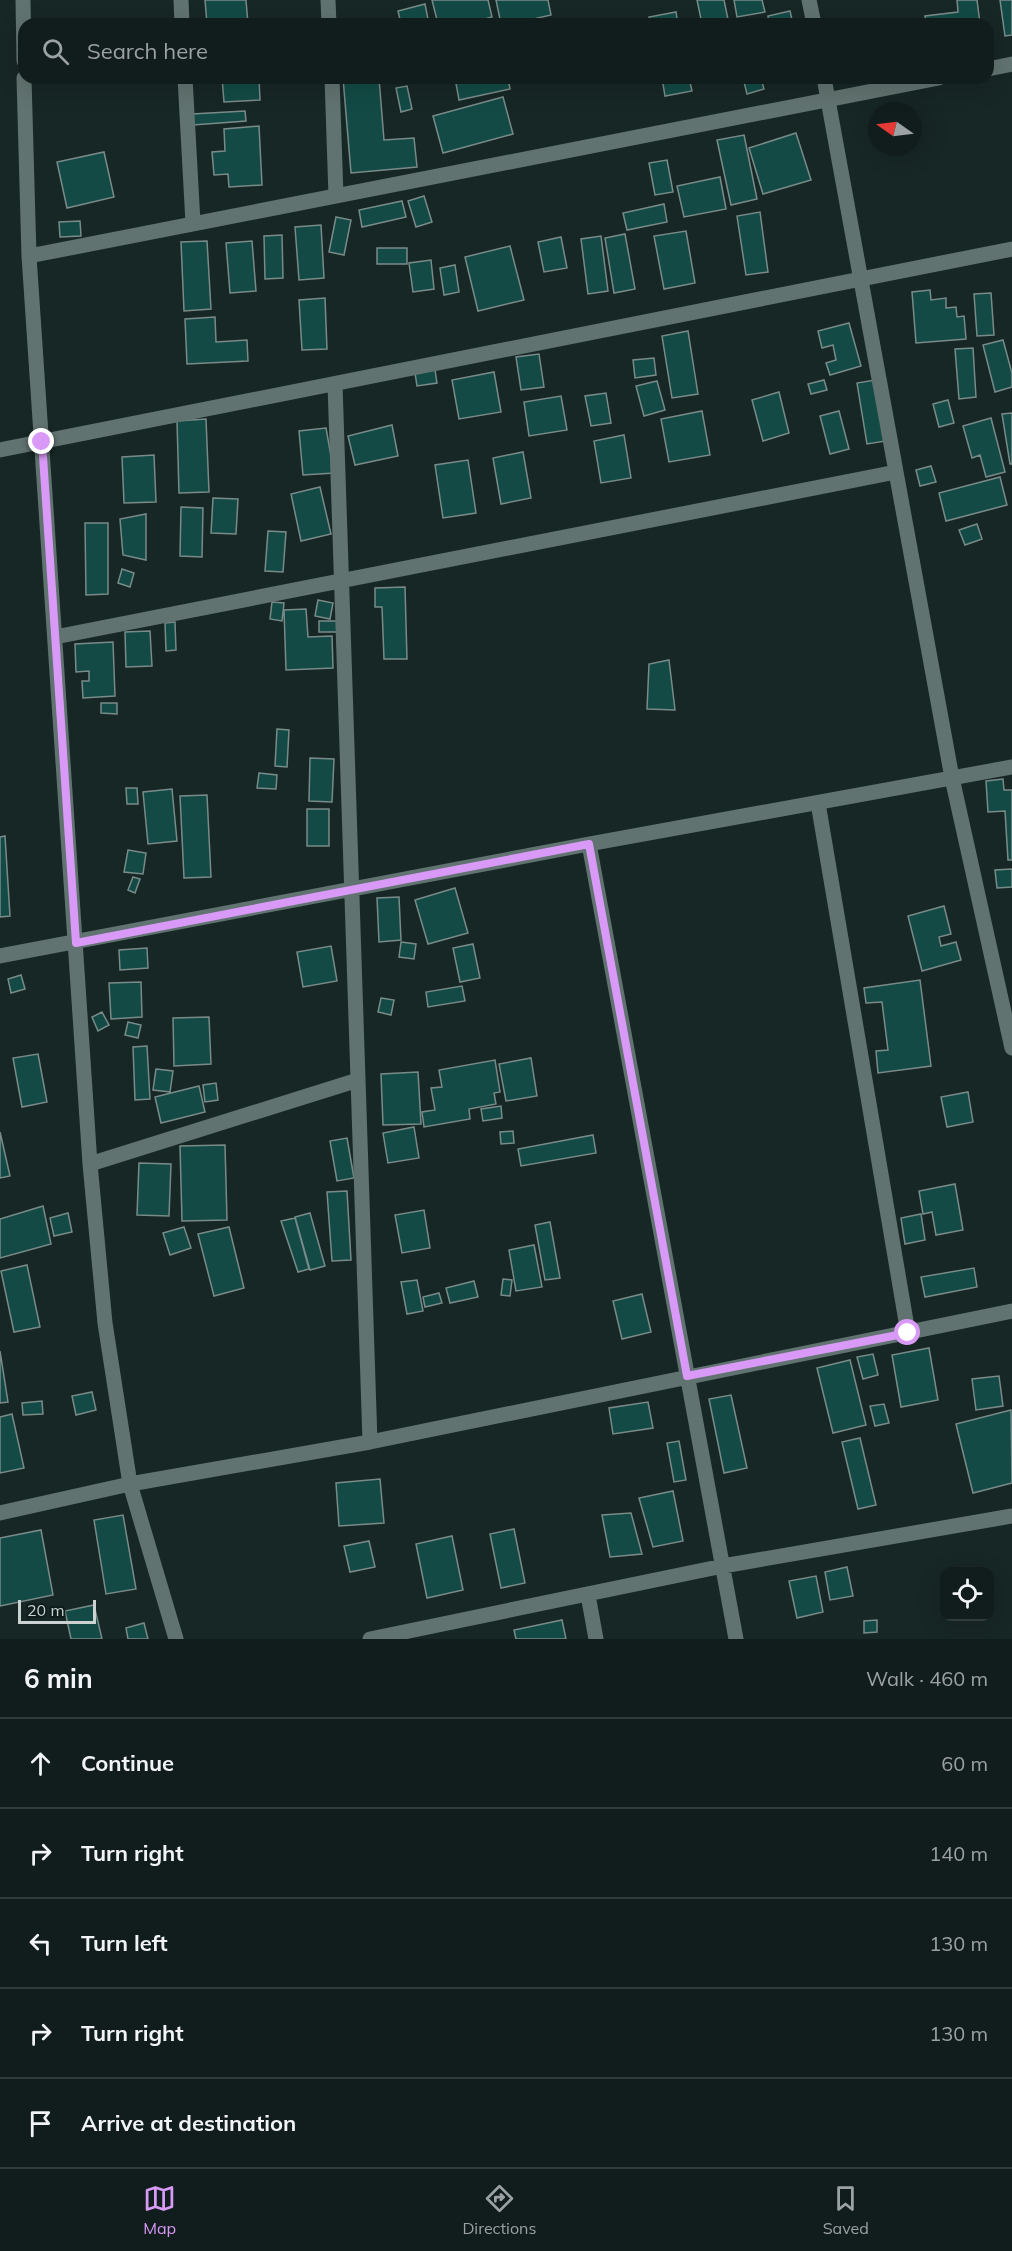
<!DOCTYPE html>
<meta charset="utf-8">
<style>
:root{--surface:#111d1c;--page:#1a2625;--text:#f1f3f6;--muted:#9ca2a3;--line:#303b3b;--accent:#d99af7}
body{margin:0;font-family:Mulish,sans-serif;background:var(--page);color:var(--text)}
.controls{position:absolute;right:18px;bottom:18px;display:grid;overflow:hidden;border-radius:12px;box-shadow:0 6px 24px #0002}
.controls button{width:54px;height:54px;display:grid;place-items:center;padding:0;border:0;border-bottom:2px solid var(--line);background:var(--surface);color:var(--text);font:30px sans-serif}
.compass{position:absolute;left:868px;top:102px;width:54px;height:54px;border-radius:50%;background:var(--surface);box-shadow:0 6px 24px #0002;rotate:284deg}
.scale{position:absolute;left:18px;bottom:15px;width:78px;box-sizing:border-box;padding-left:6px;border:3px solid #cad3d2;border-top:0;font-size:16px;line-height:21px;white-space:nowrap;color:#cad3d2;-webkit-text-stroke:4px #0e1d1b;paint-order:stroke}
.stop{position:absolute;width:18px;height:18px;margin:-14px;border:4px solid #d99af7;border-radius:50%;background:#fff}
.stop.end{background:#d99af7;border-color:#fff;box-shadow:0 2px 6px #0008}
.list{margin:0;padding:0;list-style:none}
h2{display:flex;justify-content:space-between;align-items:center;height:78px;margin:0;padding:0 24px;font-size:26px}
h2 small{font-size:20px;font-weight:400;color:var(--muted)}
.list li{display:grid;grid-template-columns:39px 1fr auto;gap:18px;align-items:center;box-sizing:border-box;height:90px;padding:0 24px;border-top:2px solid var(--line)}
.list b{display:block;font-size:22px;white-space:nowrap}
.list em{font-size:20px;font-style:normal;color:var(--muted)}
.icon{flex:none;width:33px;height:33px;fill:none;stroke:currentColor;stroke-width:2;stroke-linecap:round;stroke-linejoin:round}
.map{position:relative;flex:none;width:1012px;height:1639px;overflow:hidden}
.search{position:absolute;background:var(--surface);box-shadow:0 6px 24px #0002;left:18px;right:18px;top:18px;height:66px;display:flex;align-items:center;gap:15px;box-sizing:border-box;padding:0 21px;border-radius:18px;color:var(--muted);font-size:22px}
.sheet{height:528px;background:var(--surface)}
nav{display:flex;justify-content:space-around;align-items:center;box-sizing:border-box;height:84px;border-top:2px solid var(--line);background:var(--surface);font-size:16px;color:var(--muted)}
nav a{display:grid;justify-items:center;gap:3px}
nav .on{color:var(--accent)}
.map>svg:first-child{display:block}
</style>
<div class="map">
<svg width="1012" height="1639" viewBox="0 0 1012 1639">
<rect width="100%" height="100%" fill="#172725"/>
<path fill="#134a45" stroke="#798b89" stroke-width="1.5" d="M205 0H246L248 24H207Z
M432 0H488L492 17 467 24H438Z
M496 0H548L551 15 512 24H501Z
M697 0H724L729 24H702Z
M734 0H762L765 12 737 17Z
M957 0H977L980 24H926L925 16 958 12Z
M1000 0H1012V35L1005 36Z
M425 4 429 24H401L398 11Z
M790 11 793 24H769L768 16Z
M676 12 678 24H651L649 17Z
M222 78H259L260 100 224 102Z
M343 78H379L384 140 414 138 417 167 351 173Z
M455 78H508L510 89 459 100Z
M662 78H689L692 91 665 96Z
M743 78H761L764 89 747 94Z
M407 86 412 109 401 112 396 88Z
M503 97 513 134 443 153 433 116Z
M245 111 246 121 193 125 192 114Z
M259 126 262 185 229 187 228 174 214 175 212 152 225 151 224 129Z
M796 133 811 180 763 194 749 148Z
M744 135 757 199 731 205 717 140Z
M104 152 114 197 67 208 57 162Z
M667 160 673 192 655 195 649 163Z
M720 177 726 209 684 217 677 186Z
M424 196 432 222 416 227 408 201Z
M402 201 406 217 362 227 359 210Z
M664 204 667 222 627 230 623 213Z
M760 212 768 272 746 275 737 216Z
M336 217 351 220 344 255 329 252Z
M80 221 81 236 60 237 59 222Z
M321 225 324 278 299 280 295 227Z
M686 231 695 283 664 289 654 236Z
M625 234 635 289 614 293 605 238Z
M282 235 283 278 265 279 264 236Z
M601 236 608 291 588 294 581 239Z
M561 237 567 268 544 272 538 242Z
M207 241 211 309 184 311 181 242Z
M252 241 256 291 230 293 226 243Z
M510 246 524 300 478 311 465 257Z
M377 248H407V264H377Z
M431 260 434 289 413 292 409 263Z
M455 265 459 292 444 295 440 268Z
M930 290 931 300 946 298V308L956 307 957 317 964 316 966 339 916 343 912 292Z
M991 293 994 335 977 336 974 294Z
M325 298 327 349 302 350 299 300Z
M215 317 216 342 247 340 248 361 187 364 185 319Z
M849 323 861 366 830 375 826 363 836 360 833 345 822 348 818 331Z
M688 331 698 394 672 398 662 336Z
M1003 340 1012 373V387L995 392 983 345Z
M973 348 976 397 959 399 955 349Z
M539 354 544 387 521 390 516 357Z
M654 358 656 375 635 378 633 360Z
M435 370 437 383 417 386 415 373Z
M494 372 501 412 459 419 452 380Z
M824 380 827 390 811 394 808 384Z
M875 380 886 441 867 444 857 383Z
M657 381 665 410 644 416 636 386Z
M779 392 789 433 763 441 752 400Z
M606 393 611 423 591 426 585 396Z
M561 396 567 430 529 436 524 402Z
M948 400 954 423 939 427 933 404Z
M702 411 710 455 669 462 661 419Z
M839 411 849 449 830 454 820 416Z
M1012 413V464H1010L1002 414Z
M991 418 1005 472 986 477 980 455 972 458 963 426Z
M206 419 209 492 179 493 177 421Z
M392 425 398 456 355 465 348 436Z
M326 428 334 473 303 475 299 431Z
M624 435 631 478 601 483 594 441Z
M523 452 531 498 501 504 493 458Z
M154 455 156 502 124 503 122 457Z
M468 460 476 513 443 518 435 465Z
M931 466 936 482 920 486 916 470Z
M1000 477 1007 505 946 521 939 493Z
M320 487 331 534 301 541 291 494Z
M213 498 238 499 236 534 211 533Z
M181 507 203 508 202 557 180 556Z
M146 514V560L123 555 120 519Z
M85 523H108V594L86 595Z
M977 524 982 539 965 545 959 530Z
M268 531 286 532 283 572 265 571Z
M122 569 134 573 130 587 118 583Z
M405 587 407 659H384L382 607H375V588Z
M318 600 333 603 330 619 315 616Z
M272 602 284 603 282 621 270 619Z
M306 609 308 637 332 636 333 668 286 670 284 610Z
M319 621H337V632H319Z
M175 622 176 650 166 651 165 623Z
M150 631 152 666 126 667 125 632Z
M113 642 115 696 83 698 82 681H89V671L76 672 75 644Z
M669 660 675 710 647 709 649 664Z
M101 703H117V714L101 713Z
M277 729 289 730 287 767 275 766Z
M310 758 334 759 332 802 309 801Z
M259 773 277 775 276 789 257 788Z
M1003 779 1004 790H1012V860H1008L1005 811 988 812 986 781Z
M126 788H137L138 804H127Z
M172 789 177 841 148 844 143 792Z
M207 795 211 877 184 878 180 796Z
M307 809H329V846H307Z
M5 836 10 916 0 917V837Z
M128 850 146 853 143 874 124 872Z
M1012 869V887L997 888 995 870Z
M133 877 140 879 135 893 128 890Z
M455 888 468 933 428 944 415 900Z
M399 897 401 940 379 942 377 898Z
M944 906 951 934 939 937 941 946 956 942 961 960 922 971 908 916Z
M401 942 416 944 414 959 399 957Z
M473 944 480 978 460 982 453 948Z
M331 946 337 981 303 987 297 952Z
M147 948 148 968 120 970 119 950Z
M21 975 25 989 11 993 8 979Z
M920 980 931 1066 878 1073 876 1051 888 1050 882 1002 866 1003 864 988Z
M141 982 142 1017 111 1019 109 983Z
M462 986 465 1001 428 1007 426 992Z
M381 998 394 1000 391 1015 378 1012Z
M102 1012 109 1025 98 1031 92 1017Z
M209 1017 211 1064 174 1066 173 1018Z
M128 1022 141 1025 138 1038 125 1035Z
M147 1046 150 1099 135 1100 133 1047Z
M38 1054 47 1102 22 1107 13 1058Z
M531 1058 537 1096 506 1101 499 1064Z
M495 1060 500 1092 494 1093 496 1104 469 1109 470 1119 424 1127 422 1112 435 1110 431 1088 442 1087 439 1070Z
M156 1069 173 1071 170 1092 153 1090Z
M418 1072 421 1124 383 1125 381 1074Z
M216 1083 218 1100 205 1102 203 1085Z
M199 1086 205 1112 161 1123 155 1097Z
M968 1092 973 1122 947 1127 941 1097Z
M501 1106 502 1118 483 1121 481 1109Z
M414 1127 419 1158 388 1163 383 1133Z
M513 1131 514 1143 501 1144 500 1132Z
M0 1132 10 1176 0 1178Z
M593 1135 596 1153 521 1166 518 1149Z
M347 1138 354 1178 337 1181 330 1141Z
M225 1145 227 1220 182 1221 180 1146Z
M139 1163 171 1164 169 1216 137 1215Z
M955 1184 963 1230 936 1235 932 1212 923 1214 919 1191Z
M347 1191 351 1260 332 1261 327 1192Z
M43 1206 51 1244 0 1258V1219Z
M424 1210 430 1248 402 1253 395 1215Z
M68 1213 72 1232 54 1236 50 1218Z
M310 1213 325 1266 310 1270 295 1217Z
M921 1214 925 1240 905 1244 901 1218Z
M295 1218 309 1269 298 1272 281 1221Z
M550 1222 560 1278 545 1280 535 1225Z
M184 1227 191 1248 170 1255 163 1233Z
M229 1227 244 1288 214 1296 198 1234Z
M534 1245 542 1287 516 1291 509 1250Z
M27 1265 40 1327 14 1332 1 1271Z
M974 1268 977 1287 925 1297 921 1277Z
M503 1279 512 1280 510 1296 501 1295Z
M417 1280 423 1311 407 1314 401 1282Z
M474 1281 478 1297 450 1303 446 1288Z
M439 1293 442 1303 425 1307 423 1297Z
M642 1294 651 1332 622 1339 613 1301Z
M929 1348 938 1400 901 1407 892 1355Z
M0 1351 8 1402 0 1403Z
M873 1354 878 1375 863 1379 857 1357Z
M850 1360 866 1425 833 1433 817 1368Z
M999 1376 1003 1406 976 1410 972 1379Z
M92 1392 96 1410 76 1415 72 1396Z
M731 1395 747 1468 724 1473 709 1399Z
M42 1401 43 1414 23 1415 22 1403Z
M648 1402 653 1428 613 1434 609 1408Z
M884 1404 889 1423 875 1426 870 1406Z
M1011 1410 1012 1483 973 1493 956 1424Z
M12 1414 24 1468 0 1473V1417Z
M860 1438 876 1505 858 1509 842 1442Z
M679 1441 686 1480 674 1482 667 1443Z
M380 1479 384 1523 339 1526 336 1483Z
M673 1491 683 1541 653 1547 639 1498Z
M631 1513 642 1554 610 1557 602 1515Z
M123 1515 136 1589 106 1594 94 1520Z
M514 1529 525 1583 501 1588 490 1534Z
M41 1530 53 1595 0 1606V1538Z
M452 1536 463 1590 427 1598 416 1544Z
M369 1541 375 1567 350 1572 344 1546Z
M847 1567 853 1596 830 1600 825 1572Z
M816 1576 823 1612 797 1618 789 1581Z
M94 1605 102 1639H71L65 1611Z
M562 1620 566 1639H516L514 1630Z
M877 1620V1632L864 1633V1621Z
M144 1623 148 1639H128L126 1628Z"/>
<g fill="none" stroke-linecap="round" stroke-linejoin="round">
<path stroke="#617370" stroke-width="15" d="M23 0 24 61
M181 0 182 24
M328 0 329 24
M809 0 814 24
M988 69 1012 64
M24 78 29 256 90 1164 105 1323 130 1484 176 1639
M185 78 193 223
M332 78 336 196
M824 78 952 778 1012 1048
M29 256 939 78
M335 384 370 1442
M0 450 1012 249
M55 637 896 472
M818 803 908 1333
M589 844 736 1639
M0 956 589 844 1012 767
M90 1164 358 1080
M0 1513 130 1484 370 1442 1012 1311
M588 1595 596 1639
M370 1639 723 1566 1012 1516"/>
</g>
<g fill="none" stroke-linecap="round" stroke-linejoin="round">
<path stroke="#d99af7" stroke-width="8" d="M42 442 76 943 589 844 687 1376 908 1333"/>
</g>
</svg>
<div class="controls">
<button><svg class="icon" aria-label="locate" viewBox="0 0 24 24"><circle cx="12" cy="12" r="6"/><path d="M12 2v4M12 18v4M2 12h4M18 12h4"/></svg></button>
</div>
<svg class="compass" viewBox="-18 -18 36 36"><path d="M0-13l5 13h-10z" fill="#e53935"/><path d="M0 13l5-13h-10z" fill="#9ca2a3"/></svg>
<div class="scale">20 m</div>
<div class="stop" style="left:908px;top:1333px"></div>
<div class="stop end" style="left:42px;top:442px"></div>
<div class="search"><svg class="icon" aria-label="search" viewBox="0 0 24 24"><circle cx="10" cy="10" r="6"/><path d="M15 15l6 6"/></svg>Search here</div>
</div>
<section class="sheet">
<h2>6 min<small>Walk · 460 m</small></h2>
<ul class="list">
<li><svg class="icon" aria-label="ahead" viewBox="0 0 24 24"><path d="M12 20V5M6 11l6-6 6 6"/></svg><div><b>Continue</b></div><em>60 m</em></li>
<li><svg class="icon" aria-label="right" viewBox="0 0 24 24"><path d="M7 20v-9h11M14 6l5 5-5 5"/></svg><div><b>Turn right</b></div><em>140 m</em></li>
<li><svg class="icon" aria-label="left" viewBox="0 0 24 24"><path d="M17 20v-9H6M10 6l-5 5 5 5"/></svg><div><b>Turn left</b></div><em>130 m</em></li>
<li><svg class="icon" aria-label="right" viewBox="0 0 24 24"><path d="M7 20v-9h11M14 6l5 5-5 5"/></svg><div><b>Turn right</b></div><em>130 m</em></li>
<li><svg class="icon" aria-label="arrive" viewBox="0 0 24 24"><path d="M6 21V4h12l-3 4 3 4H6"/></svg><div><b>Arrive at destination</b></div></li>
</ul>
</section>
<nav>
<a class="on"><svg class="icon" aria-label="map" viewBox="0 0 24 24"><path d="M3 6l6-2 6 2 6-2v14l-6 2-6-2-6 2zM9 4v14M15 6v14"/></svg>Map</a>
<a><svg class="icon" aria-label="directions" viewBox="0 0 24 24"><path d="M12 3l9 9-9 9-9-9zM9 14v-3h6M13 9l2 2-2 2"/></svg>Directions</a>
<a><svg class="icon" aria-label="saved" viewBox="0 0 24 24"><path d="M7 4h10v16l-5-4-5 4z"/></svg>Saved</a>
</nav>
